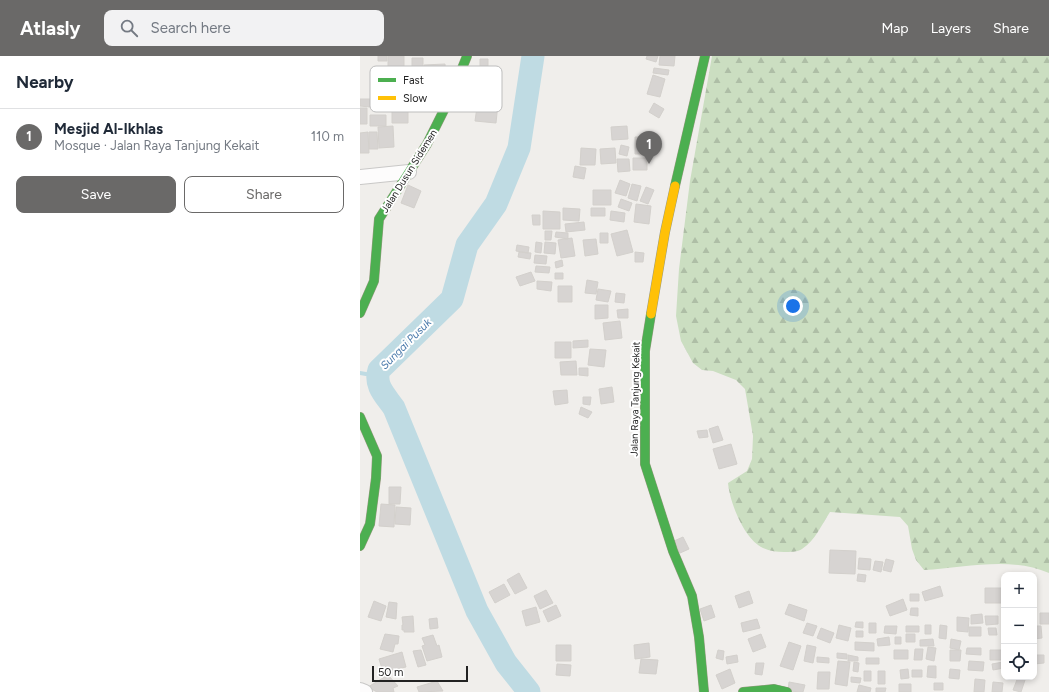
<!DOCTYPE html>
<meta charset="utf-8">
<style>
:root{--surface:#fff;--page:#f2f2f3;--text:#1f2937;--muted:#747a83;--line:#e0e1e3;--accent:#6a6968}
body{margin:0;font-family:Figtree,sans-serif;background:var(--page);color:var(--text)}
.controls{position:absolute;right:12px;bottom:12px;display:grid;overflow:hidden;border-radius:8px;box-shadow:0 2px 6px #0003}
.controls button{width:36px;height:36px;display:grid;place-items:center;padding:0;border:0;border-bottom:1px solid var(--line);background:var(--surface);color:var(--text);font:20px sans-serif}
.scale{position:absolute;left:12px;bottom:10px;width:96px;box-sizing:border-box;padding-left:4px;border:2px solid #222;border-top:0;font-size:11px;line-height:14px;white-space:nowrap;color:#222;-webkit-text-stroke:3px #fff;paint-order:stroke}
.you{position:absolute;left:433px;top:250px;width:14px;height:14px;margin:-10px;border:3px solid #fff;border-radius:50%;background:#1a73e8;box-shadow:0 0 0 6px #1a73e833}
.badge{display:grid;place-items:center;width:26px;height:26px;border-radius:50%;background:var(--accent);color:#fff;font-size:13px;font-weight:700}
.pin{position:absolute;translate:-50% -33px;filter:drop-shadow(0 1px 2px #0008)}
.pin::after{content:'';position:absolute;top:21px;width:14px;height:12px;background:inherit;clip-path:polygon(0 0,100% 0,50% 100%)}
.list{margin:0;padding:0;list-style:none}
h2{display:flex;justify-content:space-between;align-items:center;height:52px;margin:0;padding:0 16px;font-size:17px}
h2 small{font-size:13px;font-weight:400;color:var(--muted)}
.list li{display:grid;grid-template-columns:26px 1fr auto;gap:12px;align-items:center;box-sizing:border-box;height:56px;padding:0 16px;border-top:1px solid var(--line)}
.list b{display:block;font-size:15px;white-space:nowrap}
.list p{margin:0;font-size:13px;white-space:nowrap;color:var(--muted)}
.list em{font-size:13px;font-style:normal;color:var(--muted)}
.actions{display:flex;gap:8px;padding:12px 16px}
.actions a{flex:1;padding:9px 0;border:1px solid var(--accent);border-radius:8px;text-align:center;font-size:14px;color:var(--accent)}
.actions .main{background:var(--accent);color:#fff}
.icon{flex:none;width:22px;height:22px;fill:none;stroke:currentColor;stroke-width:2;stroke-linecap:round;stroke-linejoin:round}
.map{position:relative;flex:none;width:689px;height:636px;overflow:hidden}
header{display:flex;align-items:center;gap:24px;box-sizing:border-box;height:56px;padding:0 20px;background:var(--accent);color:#fff}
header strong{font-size:19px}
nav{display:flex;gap:22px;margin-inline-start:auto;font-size:14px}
.search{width:280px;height:36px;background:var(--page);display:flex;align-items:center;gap:10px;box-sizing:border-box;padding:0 14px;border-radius:8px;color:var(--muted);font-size:15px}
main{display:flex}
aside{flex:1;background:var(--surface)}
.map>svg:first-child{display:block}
</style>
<header>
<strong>Atlasly</strong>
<div class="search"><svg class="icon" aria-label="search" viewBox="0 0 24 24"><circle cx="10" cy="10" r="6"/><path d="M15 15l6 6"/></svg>Search here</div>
<nav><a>Map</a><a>Layers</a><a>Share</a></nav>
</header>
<main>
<aside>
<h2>Nearby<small></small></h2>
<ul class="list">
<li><span class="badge">1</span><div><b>Mesjid Al-Ikhlas</b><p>Mosque · Jalan Raya Tanjung Kekait</p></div><em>110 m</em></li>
</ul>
<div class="actions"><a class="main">Save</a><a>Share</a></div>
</aside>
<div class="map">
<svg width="689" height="636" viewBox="0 0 689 636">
<defs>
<pattern id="forest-firs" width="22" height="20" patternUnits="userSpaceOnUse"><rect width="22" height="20" fill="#cbdec1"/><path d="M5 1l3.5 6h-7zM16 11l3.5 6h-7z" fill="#aebea6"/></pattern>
</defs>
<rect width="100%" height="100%" fill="#f0eeeb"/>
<path fill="url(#forest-firs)" d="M352 0H689V517C649 500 605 512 564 514L556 504 552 493 548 470 540 461 470 456C462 468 455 485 442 493 438 496 430 496 424 496 417 496 410 495 403 492 384 483 370 447 368 427L387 415 392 403 393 380 385 333 376 324 353 315 342 314 333 307 321 285 316 260 319 213 330 125Z"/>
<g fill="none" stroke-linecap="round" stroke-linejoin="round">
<path stroke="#bfdbe3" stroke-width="4" d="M0 317 17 320"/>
<path stroke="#bfdbe3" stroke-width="23" d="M169 636 146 607 117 555 34 352C26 340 14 330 19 314L92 243 107 189 136 148 159 92 173 0"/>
</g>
<path fill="#d7d4d2" stroke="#d3d0cc" d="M18 0H27V5H18Z
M28 0H44V13L28 14Z
M287 0H298L296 6 286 3Z
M300 0H315L314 10 299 9Z
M52 2H63V12L52 11Z
M120 3H128V10H120Z
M85 8 86 23 65 24 64 9Z
M294 12 309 14 308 19 293 17Z
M293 19 305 23 300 41 287 38Z
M0 43H10V51L0 50Z
M118 44 138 47 136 67 115 65Z
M294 47 304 53 299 62 289 56Z
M0 52H7V68H0Z
M32 52H48V67H32Z
M10 59H26V70H10Z
M33 70 34 91 19 92 18 71Z
M267 70 268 83 252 84 251 71Z
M8 76 9 97H0V77Z
M9 76H17L18 93H9Z
M275 81H290V98H275Z
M261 89 269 91 267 100 259 98Z
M221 92 236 93 235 109H220Z
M255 92 256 107 241 108 240 93Z
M273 102H287V114H273Z
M257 103H269L270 115 258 116Z
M215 110 226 112 224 123 213 121Z
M260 124 270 128 266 140 255 137Z
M272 128 281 130 277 145 268 142Z
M48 129 61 135 54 152 41 147Z
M286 131 294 134 288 148 280 145Z
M233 134H251V149H233Z
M261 143 272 147 269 155 258 151Z
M276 148 291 150 289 168 274 166Z
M203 152 220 153 219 165 203 164Z
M231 152H245V160H231Z
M183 155 200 156V173H183Z
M251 155 265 157 264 166 250 164Z
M172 159H180V169H173Z
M224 166 225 174 206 176 205 168Z
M267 174 273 196 257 200 251 178Z
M185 175H192L191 184H185Z
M196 176 208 177V183L195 181Z
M240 177H248V187H240Z
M212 182 215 200 201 202 198 184Z
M236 183 238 198 225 200 223 184Z
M176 186 182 187 181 197 175 196Z
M185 186 196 187 195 198 184 197Z
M157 189 169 191 168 197 156 195Z
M159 196 171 197 170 203 158 201Z
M275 196 284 197 283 206H275Z
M175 199 187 200 186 208 174 207Z
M202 204 203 210 196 212 195 206Z
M176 210 190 211 189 217 175 216Z
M171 216 175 225 160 230 156 221Z
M195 217H203V223H195Z
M227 224 238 226 236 238 225 237Z
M177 225 192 226 191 235 177 233Z
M198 230H212V246H198Z
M238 233 251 235 248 246 236 244Z
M256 237 265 238 264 247 255 246Z
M235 249H248V262L235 263Z
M268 253V262H258L257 254Z
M260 265 262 282 245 284 243 267Z
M228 284V291L213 292V285Z
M195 286H211V302H195Z
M230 293 246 294 244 311 228 309Z
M216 305 217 319H201L200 306Z
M219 312H228V320L219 319Z
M252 331 254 346 241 348 239 333Z
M207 334 208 347 195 349 193 335Z
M223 341H231L230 349 223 348Z
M221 351 232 356 228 362 219 358Z
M358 370 363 384 353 387 349 373Z
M347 374 348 381 339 382 337 375Z
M371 388 377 408 359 413 353 393Z
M29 431H41L40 448H29Z
M21 448 35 449 34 471 19 470Z
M36 451 51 452 50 469 35 468Z
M323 481 329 493 320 497 314 485Z
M470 494 496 495 495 518 469 517Z
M499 502 511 503 510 514 498 513Z
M526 503 534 505 531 516 523 514Z
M515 505 523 506 521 516 513 514Z
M159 517 167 532 155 538 147 524Z
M498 518 506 519 505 526 497 525Z
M144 528 150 539 135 547 129 536Z
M580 530 583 540 565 545 562 536Z
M625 532H644V547H625Z
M186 534 193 547 180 553 174 540Z
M389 535 393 547 379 552 375 540Z
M550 538H559V545H550Z
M543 543 547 554 530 560 526 550Z
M14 545 26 550 21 565 8 561Z
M29 546 37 547 36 563 26 561Z
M429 548 447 554 444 565 425 558Z
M196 549 201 560 188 566 183 555Z
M351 549 355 561 344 565 340 553Z
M176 551 180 566 166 570 162 555Z
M551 552H558V560L550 559Z
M680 557H689V568H680Z
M622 558 623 567 611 568V559Z
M53 560 54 576H44V574H42V569H43L42 561Z
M625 560H638V568L626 569Z
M597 561 609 562 608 576 597 575Z
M77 562 78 572 70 573 69 563Z
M397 563 400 572 383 576 381 567Z
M496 566H503V572L495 571Z
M447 567 457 570 453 580 443 577Z
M509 567H516V577H509Z
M479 569 491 572 488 585 476 582Z
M565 569H571V578H565Z
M580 569 587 570 586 583 579 582Z
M525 570H537L536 578 524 577Z
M546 570H559V576H546Z
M674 570H681L682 582 674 583Z
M609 571H621V580H609Z
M461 572 474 577 470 587 457 582Z
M628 572H636L637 579H629Z
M496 575H503V581H496Z
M25 578 39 580 38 588H35L33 596 20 593Z
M401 578 406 591 393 596 388 583Z
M546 578H555V586H546Z
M73 579 77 590 79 589 82 601 67 605 62 590 65 589 62 582Z
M529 581 530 589 518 590 517 583Z
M535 581H541V588H535Z
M573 583 574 590H560V584Z
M591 583 601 585 599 594 590 592Z
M429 586 441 590 433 614 420 610Z
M495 586 514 587V595L495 594Z
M289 587 290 601 275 603 274 589Z
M196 589H211V605H196Z
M447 589 456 591 453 607 444 605Z
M568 591 576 592 574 605 566 603Z
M607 592H621V599L606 598Z
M555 593H563L562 604H554Z
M61 594 66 609 58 611 53 595Z
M358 594 364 595 363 604 356 602Z
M534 594H548V603H534Z
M590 594H601L600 605H590Z
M630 594H644V604H630Z
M42 596 46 611 23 616 19 603Z
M477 597 487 598V603L477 602Z
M377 599 378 606 367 608 366 601Z
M488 599 498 601V605H488Z
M674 599H684V607L674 608Z
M457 601 469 602V607L457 606Z
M506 602H519V608H506Z
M281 603 298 604 296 618 279 617Z
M478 605 490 606 487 630 475 628Z
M609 605 624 606 623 615 608 614Z
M494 606 499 607 498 616 493 615Z
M643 606 644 612 633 614 632 608Z
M396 607H404L402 619 395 618Z
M197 608 211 609 210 620 196 619Z
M568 610H576V622L567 621Z
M370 613 375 627 362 633 356 619Z
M548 613 549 622 541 623 540 614Z
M590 613 600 614 599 623 589 622Z
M552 614H562V621H552Z
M504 615H511V625H504Z
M518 615H525V628H518Z
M458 616H470L469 633H457Z
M28 619 38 630 33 632 34 636H17L8 631Z
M491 621 501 622 500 627 491 626Z
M658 621H666L661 636 653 634Z
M615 623 625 624 624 636H614Z
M77 625 83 635 59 636 57 631Z
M429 626 445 629 443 636 428 635Z
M633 626 643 627 642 636H632Z
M574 627H583V634H574Z
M539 628H551V636H539Z
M499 629 511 632 510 636H497Z
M516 632H526L525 636H516Z"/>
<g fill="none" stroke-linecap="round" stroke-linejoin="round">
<defs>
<path id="street" d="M0 121 49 116
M0 634 5 636"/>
<path id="fast" d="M315 130 345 0
M0 257 14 225 19 163 67 88 90 42 107 0
M291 258 285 295V408L313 495 332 540 339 581 344 636
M0 361 17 400 16 422 10 468 0 490
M383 636 414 633 427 636"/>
<path id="slow" d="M291 258 305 176 315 130"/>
</defs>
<use href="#street" stroke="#c9c8c7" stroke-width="16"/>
<use href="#fast" stroke="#999a82" stroke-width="10"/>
<use href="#slow" stroke="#999a82" stroke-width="10"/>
<use href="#street" stroke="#fdfcfc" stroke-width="14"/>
<use href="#fast" stroke="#4caf50" stroke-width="9"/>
<use href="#slow" stroke="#ffc107" stroke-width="9"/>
</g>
<g text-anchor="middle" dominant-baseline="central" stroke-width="4" stroke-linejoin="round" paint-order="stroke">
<g font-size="10" fill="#222" stroke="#fff">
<text transform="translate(49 115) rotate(-58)">Jalan Dusun Sidemen</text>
<text transform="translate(275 343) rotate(-89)">Jalan Raya Tanjung Kekait</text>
</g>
<g font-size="11" font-style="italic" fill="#4a7aab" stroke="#fff">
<text transform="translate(46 288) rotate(-45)">Sungai Pusuk</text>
</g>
</g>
<rect x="10" y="10" width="132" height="46" rx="6" fill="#fff" stroke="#bdbdbd" stroke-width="1"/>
<rect x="18" y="22" width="18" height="4" fill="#4caf50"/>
<rect x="18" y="40" width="18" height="4" fill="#ffc107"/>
<g font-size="11" fill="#222">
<text x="43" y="28">Fast</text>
<text x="43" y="46">Slow</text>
</g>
</svg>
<div class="controls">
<button>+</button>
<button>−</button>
<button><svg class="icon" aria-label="locate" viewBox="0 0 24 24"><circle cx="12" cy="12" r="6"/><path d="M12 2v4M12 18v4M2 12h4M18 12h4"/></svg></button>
</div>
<div class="scale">50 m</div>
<div class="you"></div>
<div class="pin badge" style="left:289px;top:108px">1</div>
</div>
</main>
